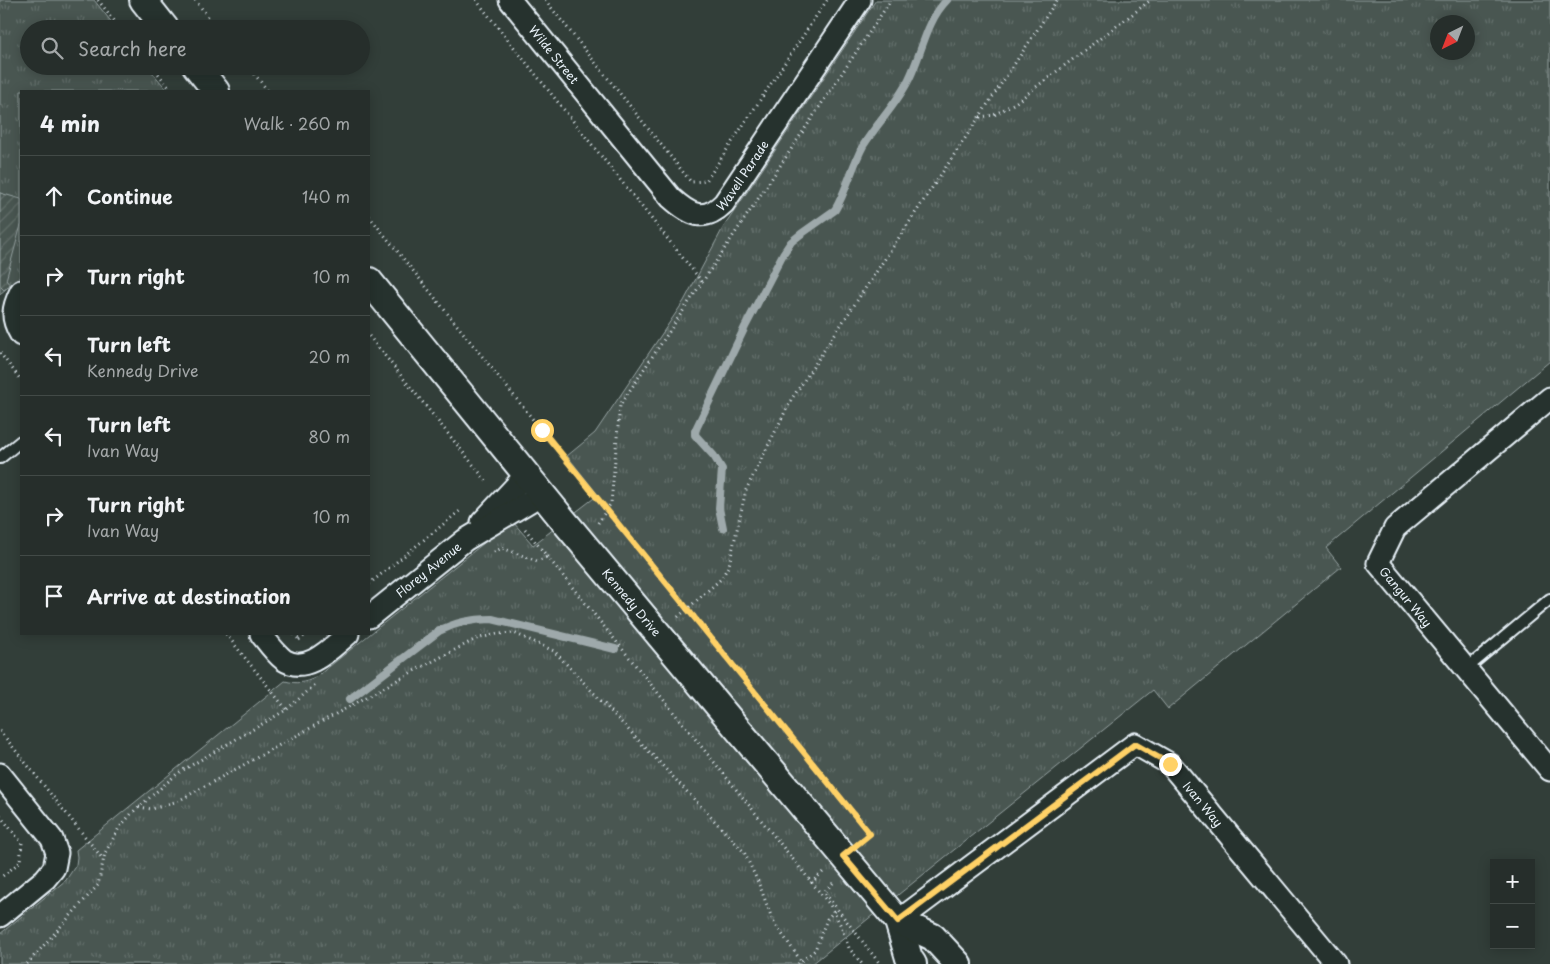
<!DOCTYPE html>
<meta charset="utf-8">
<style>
:root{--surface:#262e2b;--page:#323a37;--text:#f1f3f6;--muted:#a4a8a9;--line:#424a47}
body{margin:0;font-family:"Playpen Sans",sans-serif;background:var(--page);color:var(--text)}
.controls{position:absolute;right:15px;bottom:15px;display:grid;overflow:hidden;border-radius:0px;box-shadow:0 2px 12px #0003}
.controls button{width:45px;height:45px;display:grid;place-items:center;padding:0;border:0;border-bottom:1px solid var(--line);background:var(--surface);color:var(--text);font:25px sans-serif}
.compass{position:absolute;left:1430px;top:15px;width:45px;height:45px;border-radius:50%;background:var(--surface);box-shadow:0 2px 12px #0003;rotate:222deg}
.stop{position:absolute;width:15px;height:15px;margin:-11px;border:4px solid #ffd166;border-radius:50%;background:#fff}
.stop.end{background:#ffd166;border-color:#fff;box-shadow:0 1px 5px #0008}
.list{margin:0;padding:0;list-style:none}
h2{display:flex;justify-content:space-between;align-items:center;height:65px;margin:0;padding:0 20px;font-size:21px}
h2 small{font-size:16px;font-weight:400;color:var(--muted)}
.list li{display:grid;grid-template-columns:32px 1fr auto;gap:15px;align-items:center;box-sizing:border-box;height:80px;padding:0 20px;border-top:1px solid var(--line)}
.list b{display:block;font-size:19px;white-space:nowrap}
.list p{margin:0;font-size:16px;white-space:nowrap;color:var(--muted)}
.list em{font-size:16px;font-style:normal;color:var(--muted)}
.icon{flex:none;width:28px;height:28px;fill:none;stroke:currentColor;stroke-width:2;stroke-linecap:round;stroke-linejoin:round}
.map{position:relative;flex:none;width:1550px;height:964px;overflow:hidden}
.search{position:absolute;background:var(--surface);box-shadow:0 2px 12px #0003;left:20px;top:20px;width:350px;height:55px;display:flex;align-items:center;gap:12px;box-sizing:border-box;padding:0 18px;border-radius:28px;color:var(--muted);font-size:19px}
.panel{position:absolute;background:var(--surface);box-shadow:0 2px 12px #0003;left:20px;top:90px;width:350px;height:545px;border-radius:0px}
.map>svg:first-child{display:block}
</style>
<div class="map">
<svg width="1550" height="964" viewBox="0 0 1550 964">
<defs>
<pattern id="park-tufts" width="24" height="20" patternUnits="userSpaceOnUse" patternTransform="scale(1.25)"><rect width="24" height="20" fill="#495651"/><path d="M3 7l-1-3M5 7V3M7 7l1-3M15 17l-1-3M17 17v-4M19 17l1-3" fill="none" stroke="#636f6b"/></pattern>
<pattern id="garden-furrows" width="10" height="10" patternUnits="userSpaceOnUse" patternTransform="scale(1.25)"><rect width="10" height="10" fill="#495651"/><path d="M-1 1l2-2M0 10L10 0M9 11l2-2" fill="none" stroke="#636f6b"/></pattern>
</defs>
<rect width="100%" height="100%" fill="#323e39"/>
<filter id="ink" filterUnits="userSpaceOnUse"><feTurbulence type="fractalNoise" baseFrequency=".02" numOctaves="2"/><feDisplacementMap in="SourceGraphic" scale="10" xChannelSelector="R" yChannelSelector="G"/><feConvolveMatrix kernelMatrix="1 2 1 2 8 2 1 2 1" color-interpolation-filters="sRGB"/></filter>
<g filter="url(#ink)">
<path fill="url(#park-tufts)" stroke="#98a4a4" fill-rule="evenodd" d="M0 0H94L117 29H29V66H147L168 91H21V276L0 294Z
M876 0H1550V361L1326 548 1341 567 1168 709 1153 690 812 964H0V934L66 880 76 865 77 857 76 850 285 681C297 684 304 683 315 678L489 539 513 522 533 545 598 495 567 456 595 433 684 301 723 228ZM1438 22H1468V52H1438Z"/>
<path fill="url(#garden-furrows)" stroke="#98a4a4" d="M0 193 21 199V225L6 280 10 285 4 290 0 286Z"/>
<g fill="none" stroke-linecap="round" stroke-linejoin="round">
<path stroke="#9ea9ab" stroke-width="8" d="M723 528 719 508 722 469 714 456 695 435V431L745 327 783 254 791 242 801 234 835 210C847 190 852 166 863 146 877 123 897 104 909 79 922 53 926 21 947 0
M350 699 439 631C456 622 472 619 492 619L615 649"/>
<defs>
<path id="service" d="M0 458 21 441
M1466 669 1550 599"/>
<g id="minor">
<path id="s1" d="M510 0 671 198C690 215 704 223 724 203L860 0"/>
<path d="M21 291C12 309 11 318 21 335"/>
<path id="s2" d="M1550 398 1395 528 1378 563 1550 770"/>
<path d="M482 522 526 475"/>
<path id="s3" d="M369 617 465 540 542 494"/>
<path d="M261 634C268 643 275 653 284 660 307 675 332 647 348 634"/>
<path d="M0 774 52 839 57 853 54 868 45 879 0 916"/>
<path id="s4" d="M898 921 1135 744 1170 764 1336 964"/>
</g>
<g id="tertiary">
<path d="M143 0 166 29"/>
<path d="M196 66 216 91"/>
<path id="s5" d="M369 281 564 521 898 921 909 958 913 964"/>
<path d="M898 921 933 937 958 964"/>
</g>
</defs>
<use href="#service" stroke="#e8f1f8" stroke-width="14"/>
<use href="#minor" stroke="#e8f1f8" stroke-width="25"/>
<use href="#tertiary" stroke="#e8f1f8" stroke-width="30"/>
<path stroke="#e8f1f8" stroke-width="3" stroke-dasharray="1 4" stroke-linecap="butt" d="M98 0 121 29
M195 0 218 29
M476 0 703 283
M545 0 691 182 706 181 827 0
M152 66 172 91
M248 66 268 91
M980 117 994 115 1015 103 1151 0
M369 216 606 510 688 608 870 834 863 839
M369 336 488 483
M0 353 21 380
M598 523 611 503 620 405 891 0
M525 529 830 905 840 924 849 948 862 964
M494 552 502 548 537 561 547 557
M369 584 461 510
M678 617 721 579 729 565 746 490 791 400 1057 0
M226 634 286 709
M294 634 300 641
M299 640 307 634
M0 731 103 859
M139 807 152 809 178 801 412 672 476 639 497 634 514 633 554 651 744 852 759 884 773 921 801 961
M0 816 22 843 20 862 0 878
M811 883 823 872
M833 883 824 892 880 964
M27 964 98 885 105 853 119 828 132 813 178 773 286 710 315 685
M798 964 815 950 827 919 837 908"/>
<use href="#service" stroke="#26332d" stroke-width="10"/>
<use href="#minor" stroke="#26332d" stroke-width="21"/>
<use href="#tertiary" stroke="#26332d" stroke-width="26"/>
</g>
</g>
<g fill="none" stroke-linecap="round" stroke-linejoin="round" filter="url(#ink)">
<path stroke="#ffd166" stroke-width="6" d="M542 430 870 834 843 856 898 921 1135 744 1170 764"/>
</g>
<g text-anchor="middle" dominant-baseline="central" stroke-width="4" stroke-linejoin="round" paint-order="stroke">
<g font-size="12" fill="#e8f1f8" stroke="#26332d">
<text stroke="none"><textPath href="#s1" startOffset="70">Wilde Street</textPath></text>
<text stroke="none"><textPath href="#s1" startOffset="350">Wavell Parade</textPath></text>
<text stroke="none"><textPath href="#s3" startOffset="76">Florey Avenue</textPath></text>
<text stroke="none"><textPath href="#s2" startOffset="285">Gangur Way</textPath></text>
<text stroke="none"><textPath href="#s5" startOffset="415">Kennedy Drive</textPath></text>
<text stroke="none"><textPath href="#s4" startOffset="388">Ivan Way</textPath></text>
</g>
</g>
</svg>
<div class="controls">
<button>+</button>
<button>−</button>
</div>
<svg class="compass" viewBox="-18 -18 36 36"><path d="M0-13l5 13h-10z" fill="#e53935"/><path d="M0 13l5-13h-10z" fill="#a4a8a9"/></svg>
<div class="stop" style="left:542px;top:430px"></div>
<div class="stop end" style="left:1170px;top:764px"></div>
<div class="search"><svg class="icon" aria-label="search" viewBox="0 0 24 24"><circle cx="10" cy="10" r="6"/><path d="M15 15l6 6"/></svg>Search here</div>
<section class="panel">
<h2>4 min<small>Walk · 260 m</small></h2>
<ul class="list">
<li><svg class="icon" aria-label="ahead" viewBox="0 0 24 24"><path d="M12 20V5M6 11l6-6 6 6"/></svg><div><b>Continue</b></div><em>140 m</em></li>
<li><svg class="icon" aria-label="right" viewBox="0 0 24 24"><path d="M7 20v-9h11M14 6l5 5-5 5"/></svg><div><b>Turn right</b></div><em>10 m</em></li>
<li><svg class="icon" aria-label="left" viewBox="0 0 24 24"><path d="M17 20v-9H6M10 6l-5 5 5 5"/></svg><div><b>Turn left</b><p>Kennedy Drive</p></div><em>20 m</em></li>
<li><svg class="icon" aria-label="left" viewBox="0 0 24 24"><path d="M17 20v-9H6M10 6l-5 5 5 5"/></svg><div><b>Turn left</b><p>Ivan Way</p></div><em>80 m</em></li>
<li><svg class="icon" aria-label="right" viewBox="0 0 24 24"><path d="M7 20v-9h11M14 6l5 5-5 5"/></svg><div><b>Turn right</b><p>Ivan Way</p></div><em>10 m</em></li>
<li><svg class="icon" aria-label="arrive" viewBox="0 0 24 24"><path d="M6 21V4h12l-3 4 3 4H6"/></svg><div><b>Arrive at destination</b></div></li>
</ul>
</section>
</div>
